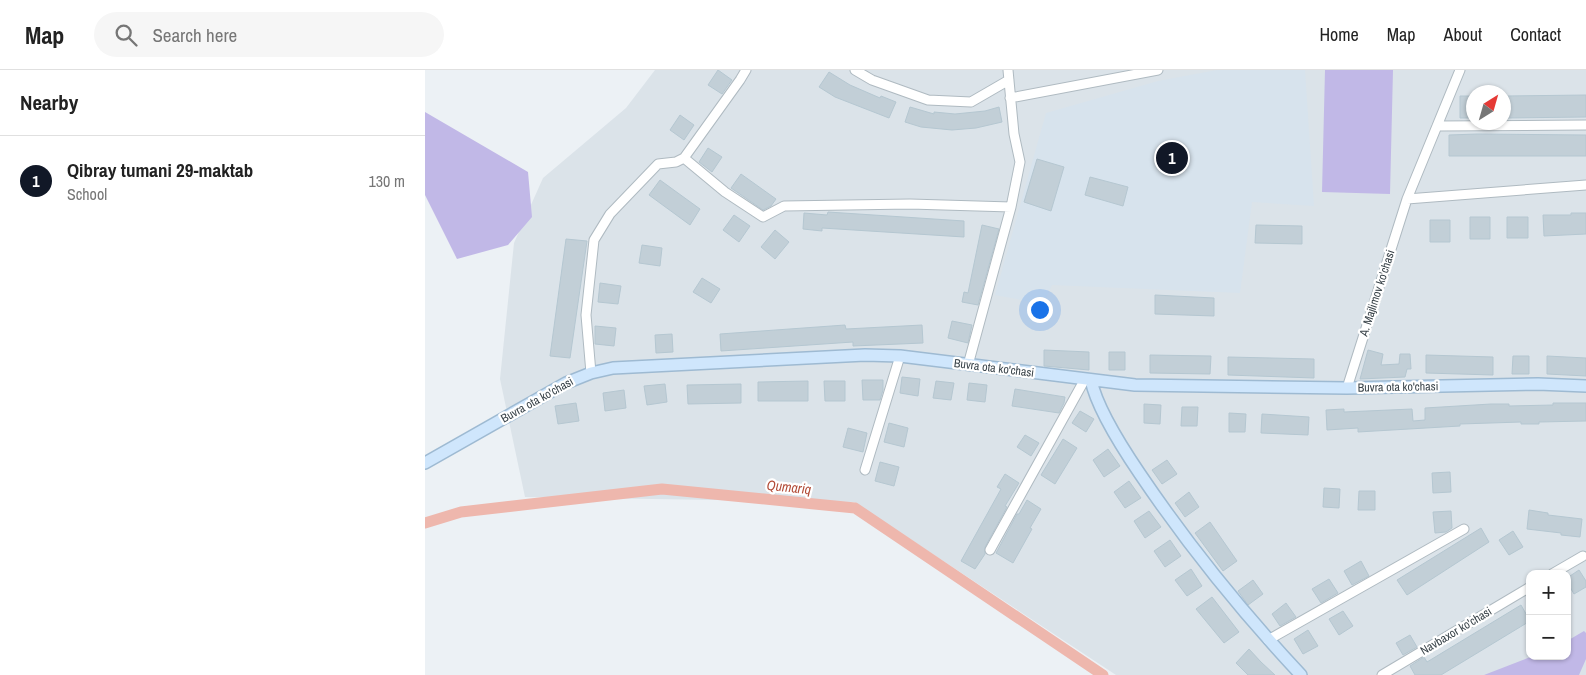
<!DOCTYPE html>
<meta charset="utf-8">
<style>
:root{--surface:#fff;--page:#f6f6f6;--text:#222;--muted:#767676;--line:#e0e0e0;--accent:#111827}
body{margin:0;font-family:"Archivo Narrow",sans-serif;background:var(--page);color:var(--text)}
.controls{position:absolute;right:15px;bottom:15px;display:grid;overflow:hidden;border-radius:10px;box-shadow:0 1px 4px #0004}
.controls button{width:45px;height:45px;display:grid;place-items:center;padding:0;border:0;border-bottom:1px solid var(--line);background:var(--surface);color:var(--text);font:25px sans-serif}
.compass{position:absolute;left:1041px;top:15px;width:45px;height:45px;border-radius:50%;background:var(--surface);box-shadow:0 1px 4px #0004;rotate:37deg}
.you{position:absolute;left:614px;top:239px;width:18px;height:18px;margin:-12px;border:4px solid #fff;border-radius:50%;background:#1a73e8;box-shadow:0 0 0 8px #1a73e833}
.badge{display:grid;place-items:center;width:32px;height:32px;border-radius:50%;background:var(--accent);color:#fff;font-size:16px;font-weight:700}
.pin{position:absolute;translate:-50% -50%;border:2px solid #fff;box-shadow:0 1px 5px #0006}
.list{margin:0;padding:0;list-style:none}
h2{display:flex;justify-content:space-between;align-items:center;height:65px;margin:0;padding:0 20px;font-size:21px}
h2 small{font-size:16px;font-weight:400;color:var(--muted)}
.list li{display:grid;grid-template-columns:32px 1fr auto;gap:15px;align-items:center;box-sizing:border-box;height:90px;padding:0 20px;border-top:1px solid var(--line)}
.list b{display:block;font-size:19px;white-space:nowrap}
.list p{margin:0;font-size:16px;white-space:nowrap;color:var(--muted)}
.list em{font-size:16px;font-style:normal;color:var(--muted)}
.icon{flex:none;width:28px;height:28px;fill:none;stroke:currentColor;stroke-width:2;stroke-linecap:round;stroke-linejoin:round}
.map{position:relative;flex:none;width:1161px;height:605px;overflow:hidden}
header{display:flex;align-items:center;gap:30px;box-sizing:border-box;height:70px;padding:0 25px;background:var(--surface);border-bottom:1px solid var(--line)}
header strong{font-size:24px}
nav{display:flex;gap:28px;margin-inline-start:auto;font-size:18px}
.search{width:350px;height:45px;background:var(--page);display:flex;align-items:center;gap:12px;box-sizing:border-box;padding:0 18px;border-radius:28px;color:var(--muted);font-size:19px}
main{display:flex}
aside{flex:1;background:var(--surface)}
.map>svg:first-child{display:block}
</style>
<header>
<strong>Map</strong>
<div class="search"><svg class="icon" aria-label="search" viewBox="0 0 24 24"><circle cx="10" cy="10" r="6"/><path d="M15 15l6 6"/></svg>Search here</div>
<nav><a>Home</a><a>Map</a><a>About</a><a>Contact</a></nav>
</header>
<main>
<aside>
<h2>Nearby<small></small></h2>
<ul class="list">
<li><span class="badge">1</span><div><b>Qibray tumani 29-maktab</b><p>School</p></div><em>130 m</em></li>
</ul>
</aside>
<div class="map">
<svg width="1161" height="605" viewBox="0 0 1161 605">
<rect width="100%" height="100%" fill="#ecf1f5"/>
<path fill="#dbe3e9" fill-rule="evenodd" d="M230 0H1161V605H691L429 432 100 427 75 309 89 173 118 108 201 38ZM1048 22H1078V52H1048ZM1105 504H1142V586H1105Z"/>
<path fill="#d7e3ed" d="M792 0H880L889 136 827 132 815 223 627 215 618 234 570 225 621 43 733 11Z"/>
<path fill="#c1b8e7" d="M900 0H968L965 124 897 122Z
M0 42 103 102 107 147 83 175 32 189 0 125Z
M1159 561 1161 563V589L1154 605H1059L1108 586H1142V571Z"/>
<g fill="none" stroke-linecap="round" stroke-linejoin="round">
<path stroke="#eeb7ad" stroke-width="11" d="M0 453 36 442 237 419 430 438 678 605"/>
</g>
<path fill="#c2cfd7" stroke="#b5c7d1" d="M293 0 307 10 297 24 283 15Z
M404 2 425 15 455 28 456 26 471 32 464 48 410 27 394 17Z
M1161 25V47L1081 48V26Z
M1035 26H1048V48H1035Z
M485 37 509 44V42L530 44 560 41 574 37 577 52 551 58 527 60 496 57 480 52Z
M255 45 269 55 259 70 245 60Z
M1052 64 1161 65V86H1024V65Z
M283 78 297 87 287 102 274 92Z
M612 89 639 97 626 141 599 132Z
M316 104 351 129 346 136 338 140 306 118Z
M665 107 703 117 698 136 660 125Z
M235 110 275 139 265 155 224 125Z
M403 142 539 151V167L397 158V161L378 159 379 143 402 145Z
M1146 143H1161V164L1119 166 1118 145H1146Z
M309 145 325 156 314 172 298 160Z
M1045 147H1065V169H1045Z
M1082 147H1103V168H1082Z
M1005 150H1025V172H1005Z
M557 155 574 159 553 235 537 232 539 222 543 223Z
M831 155 877 156V174L830 173Z
M350 160 364 172 350 189 336 177Z
M141 169 162 171 145 288 125 286Z
M217 175 237 178 235 196 214 193Z
M277 208 295 219 286 233 268 222Z
M175 213 196 216 193 234 173 232Z
M730 225 789 228V246L730 244Z
M527 251 547 255 543 273 523 268Z
M420 255 421 259 497 255 498 273 428 276V272L296 281 295 264Z
M170 256 191 258 189 276 170 274Z
M247 264 248 282 231 283 230 265Z
M619 280 664 282V300L619 296Z
M943 280 958 284 956 295 974 294 975 284H985L986 299H982L980 307 935 309Z
M684 282H700V300H684Z
M725 285 786 286 785 304 725 303Z
M1001 285 1068 287V305L1001 303Z
M1088 286H1104V304H1087Z
M1122 286 1161 288V306L1122 304Z
M803 287 889 289V308L803 305Z
M477 307 495 309 493 326 475 323Z
M437 310H458V320L455 330H438Z
M383 311V331H333V312Z
M399 311H420V331H400Z
M511 311 529 313 526 330 508 328Z
M544 313 562 315 560 332 542 330Z
M240 314 242 332 222 335 219 316Z
M316 314V333L263 334 262 315Z
M590 319 640 327 639 333 634 343 587 336Z
M199 320 201 338 180 341 178 323Z
M151 333 154 351 133 354 130 336Z
M1128 333H1161V351L1114 352V354H1096V352L1035 354V356L933 362V358L902 360 901 340 919 339V342L987 339 988 351 1000 350V338L1066 334H1084V336L1128 335Z
M719 334 736 335 735 354 719 353Z
M757 337H773L772 356H756Z
M655 341 669 349 661 362 647 353Z
M804 343 821 344 820 362H804Z
M837 344 884 347 883 365 836 363Z
M464 353 483 358 479 377 459 372Z
M423 358 442 363 438 382 418 377Z
M600 365 614 373 606 386 592 377Z
M638 369 652 378 630 414 616 405Z
M683 379 695 396 679 407 668 390Z
M742 390 752 404 737 414 727 400Z
M455 392 474 397 469 416 450 411Z
M1025 402 1026 422 1008 423 1007 403Z
M580 404 594 413 580 436 582 437 560 477V484L550 499 536 491 576 419 572 417Z
M704 411 716 428 700 438 689 422Z
M899 418 915 419 914 438 898 437Z
M934 421H950V440H933Z
M764 422 774 437 760 447 750 433Z
M602 430 616 439 605 458 607 459 588 493 571 483 592 444H594Z
M1104 440 1123 443V445L1157 449 1155 467 1136 465V463L1102 459Z
M724 441 736 457 720 468 709 451Z
M1026 441 1027 458 1021 462 1010 463 1008 442Z
M785 452 812 491 798 501 770 463Z
M1056 458 1064 472 982 525 972 510Z
M1088 461 1098 477 1084 485 1074 470Z
M745 470 756 486 740 497 729 481Z
M936 491 944 506 927 515 919 501Z
M766 499 777 516 762 526 750 510Z
M1154 500 1161 511V517L1149 524 1142 512V508Z
M904 509 913 523 896 533 887 519Z
M828 510 838 524 823 535 813 521Z
M787 527 814 562 799 573 771 539Z
M861 533 871 547 855 556 847 544Z
M1096 535 1105 551 1016 605H990L985 596 999 587 1002 592Z
M918 541 928 556 914 565 904 549Z
M883 560 893 576 878 584 869 569Z
M985 565 992 577 978 585 971 573Z
M824 579 836 592 850 605H823L811 593Z"/>
<g fill="none" stroke-linecap="round" stroke-linejoin="round">
<defs>
<path id="minor" d="M430 0 447 10 503 30 546 32 584 10
M585 28 733 0
M1012 56 1161 55
M259 88 300 122 338 147 359 136 485 134 586 137
M982 129 1161 115
M543 295 586 137 595 92 589 64 583 0
M166 303 161 245 169 170 185 144 233 94 251 92 259 88 315 10 321 0
M922 318 982 129 1035 0
M440 400 475 286
M565 480 660 309
M1127 504 1158 486
M843 570 1039 459
M957 605 1105 517"/>
<path id="secondary" d="M666 310C672 339 698 379 715 404 763 475 817 542 876 605
M0 393 141 313 166 303 188 298 440 285 475 286 710 315 922 318 1113 314 1161 316"/>
</defs>
<use href="#minor" stroke="#afbac1" stroke-width="11"/>
<use href="#secondary" stroke="#9ebad2" stroke-width="14"/>
<use href="#minor" stroke="#fff" stroke-width="9"/>
<use href="#secondary" stroke="#cfe6fc" stroke-width="11"/>
</g>
<g text-anchor="middle" dominant-baseline="central" stroke-width="4.5" stroke-linejoin="round" paint-order="stroke">
<g font-size="12" fill="#3a444a" stroke="#fff">
<text transform="translate(952 223) rotate(-72)">A. Majlimov ko'chasi</text>
<text transform="translate(569 298) rotate(7)">Buvra ota ko'chasi</text>
<text transform="translate(973 317) rotate(-1)">Buvra ota ko'chasi</text>
<text transform="translate(112 330) rotate(-29)">Buvra ota ko'chasi</text>
<text transform="translate(1031 561) rotate(-31)">Navbaxor ko'chasi</text>
</g>
<g font-size="14" font-style="italic" fill="#b24b37" stroke="#fff">
<text transform="translate(364 417) rotate(6)">Qumariq</text>
</g>
</g>
</svg>
<div class="controls">
<button>+</button>
<button>−</button>
</div>
<svg class="compass" viewBox="-18 -18 36 36"><path d="M0-13l5 13h-10z" fill="#e53935"/><path d="M0 13l5-13h-10z" fill="#767676"/></svg>
<div class="you"></div>
<div class="pin badge" style="left:747px;top:88px">1</div>
</div>
</main>
